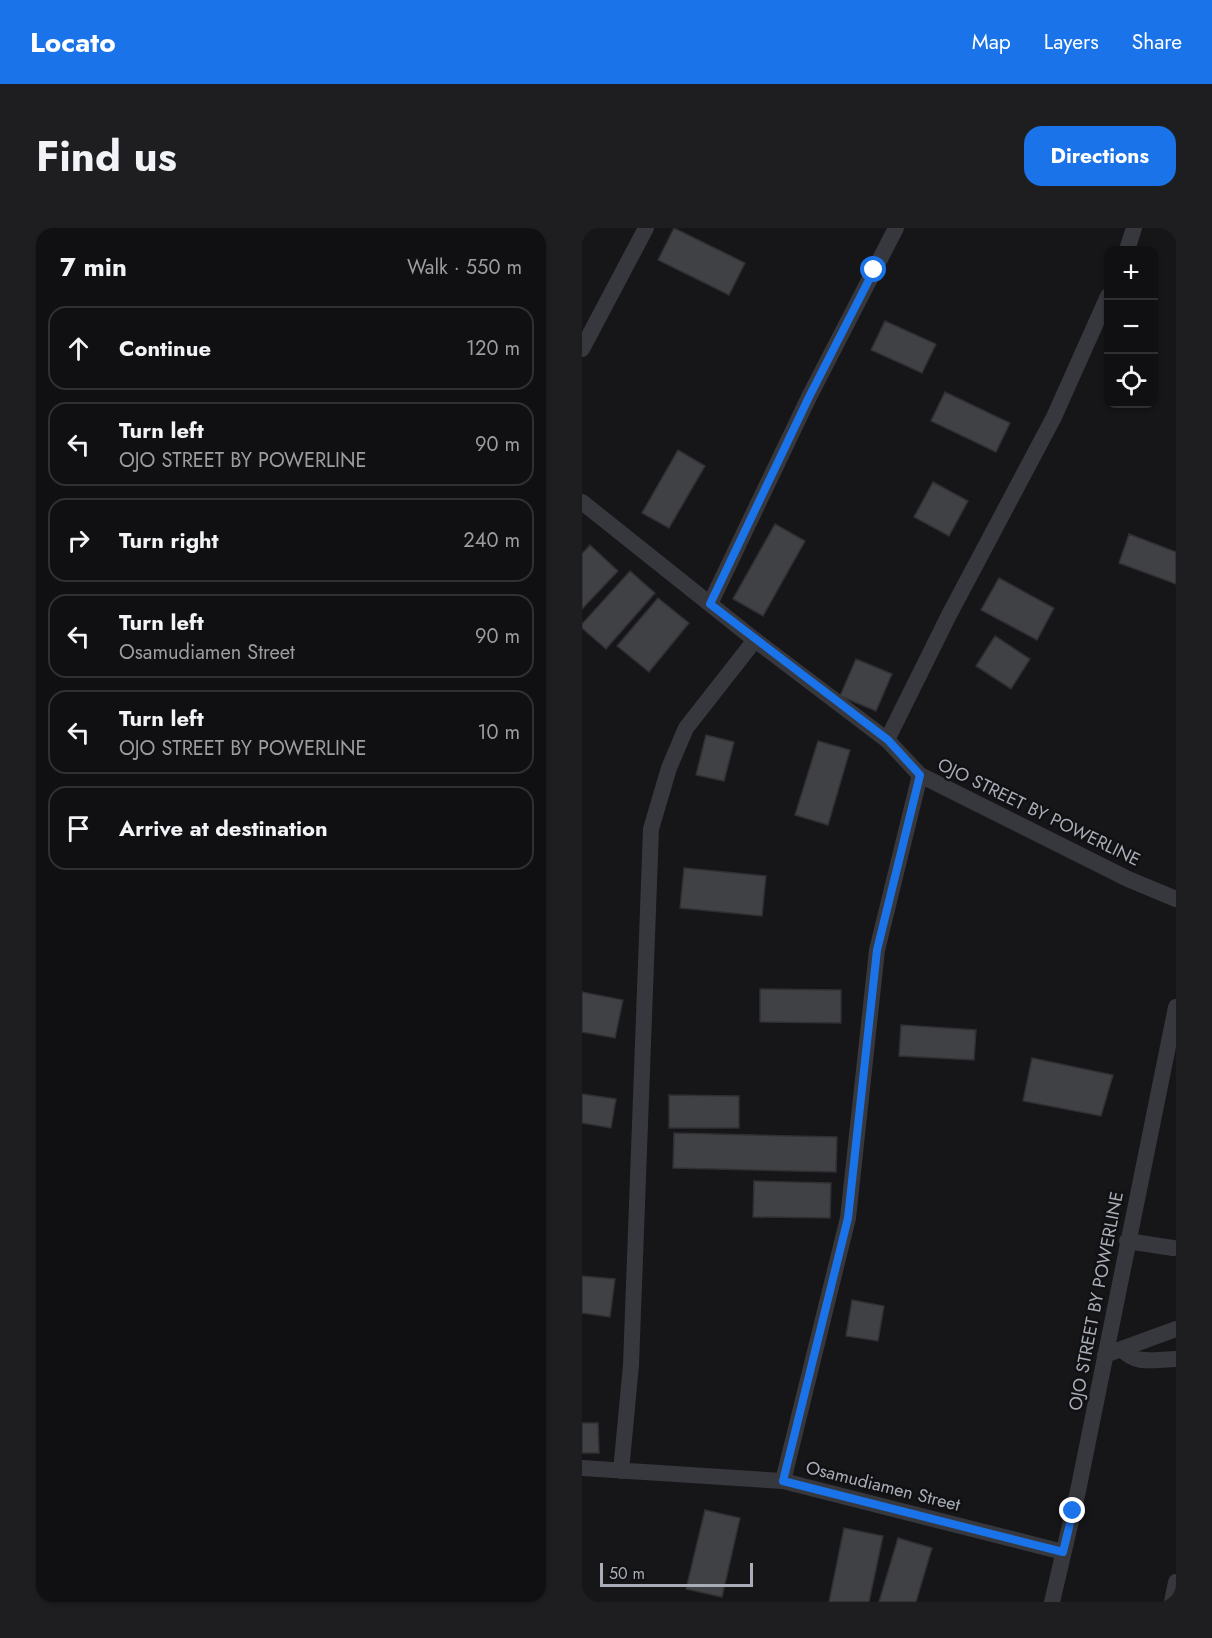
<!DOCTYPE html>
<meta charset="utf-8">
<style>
:root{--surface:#101012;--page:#1e1e20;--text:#f1f3f6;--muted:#9c9d9f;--line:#303032;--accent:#1a73e8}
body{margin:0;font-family:Jost,sans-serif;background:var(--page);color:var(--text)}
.controls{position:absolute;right:18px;top:18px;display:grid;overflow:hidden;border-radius:12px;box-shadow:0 2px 4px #0004}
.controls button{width:54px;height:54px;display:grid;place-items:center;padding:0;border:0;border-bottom:2px solid var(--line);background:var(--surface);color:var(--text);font:30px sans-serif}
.scale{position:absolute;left:18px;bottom:15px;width:153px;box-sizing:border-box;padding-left:6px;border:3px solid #a8adb8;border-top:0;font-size:16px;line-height:21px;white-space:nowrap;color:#a8adb8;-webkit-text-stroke:4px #111113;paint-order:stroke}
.stop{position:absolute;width:18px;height:18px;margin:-14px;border:4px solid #1a73e8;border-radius:50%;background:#fff}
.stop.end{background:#1a73e8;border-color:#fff;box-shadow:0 2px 6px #0008}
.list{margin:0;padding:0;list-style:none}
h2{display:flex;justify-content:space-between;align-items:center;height:78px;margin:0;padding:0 24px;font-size:26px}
h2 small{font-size:20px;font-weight:400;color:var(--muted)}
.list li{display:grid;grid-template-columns:39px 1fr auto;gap:18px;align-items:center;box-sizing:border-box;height:84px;margin:0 12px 12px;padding:0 12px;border:2px solid var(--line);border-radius:18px}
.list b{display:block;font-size:22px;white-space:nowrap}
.list p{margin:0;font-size:20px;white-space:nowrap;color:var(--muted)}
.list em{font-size:20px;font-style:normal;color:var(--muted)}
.icon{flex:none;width:33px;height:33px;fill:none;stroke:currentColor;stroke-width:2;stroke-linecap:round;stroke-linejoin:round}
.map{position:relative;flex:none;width:594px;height:1374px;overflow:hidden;border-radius:18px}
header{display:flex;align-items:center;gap:36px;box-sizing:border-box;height:84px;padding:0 30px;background:var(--accent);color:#fff}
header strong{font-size:28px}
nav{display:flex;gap:33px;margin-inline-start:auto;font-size:21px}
.intro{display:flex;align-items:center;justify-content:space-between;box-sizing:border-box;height:144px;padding:0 36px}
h1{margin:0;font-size:42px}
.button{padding:15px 27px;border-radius:18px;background:var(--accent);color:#fff;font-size:21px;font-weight:700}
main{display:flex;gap:36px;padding:0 36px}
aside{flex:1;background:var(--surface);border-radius:18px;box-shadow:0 2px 4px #0004}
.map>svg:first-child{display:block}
</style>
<header>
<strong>Locato</strong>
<nav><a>Map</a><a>Layers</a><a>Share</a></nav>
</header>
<div class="intro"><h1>Find us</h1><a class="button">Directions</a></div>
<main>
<aside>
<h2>7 min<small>Walk · 550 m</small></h2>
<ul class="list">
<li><svg class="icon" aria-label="ahead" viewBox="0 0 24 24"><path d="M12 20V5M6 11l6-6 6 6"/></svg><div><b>Continue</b></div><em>120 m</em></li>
<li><svg class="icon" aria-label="left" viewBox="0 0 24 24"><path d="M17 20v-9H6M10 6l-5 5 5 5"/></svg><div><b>Turn left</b><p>OJO STREET BY POWERLINE</p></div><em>90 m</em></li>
<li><svg class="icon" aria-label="right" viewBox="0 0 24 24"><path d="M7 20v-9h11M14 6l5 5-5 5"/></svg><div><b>Turn right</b></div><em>240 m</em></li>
<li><svg class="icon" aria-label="left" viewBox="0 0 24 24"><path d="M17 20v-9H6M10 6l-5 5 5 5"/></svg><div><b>Turn left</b><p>Osamudiamen Street</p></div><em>90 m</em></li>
<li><svg class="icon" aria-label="left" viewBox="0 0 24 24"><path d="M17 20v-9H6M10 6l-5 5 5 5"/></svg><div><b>Turn left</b><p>OJO STREET BY POWERLINE</p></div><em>10 m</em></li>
<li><svg class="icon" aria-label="arrive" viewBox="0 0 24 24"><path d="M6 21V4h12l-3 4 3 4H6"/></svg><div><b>Arrive at destination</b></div></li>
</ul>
</aside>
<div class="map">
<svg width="594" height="1374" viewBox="0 0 594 1374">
<rect width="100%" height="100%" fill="#161618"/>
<path fill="#404145" stroke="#303034" stroke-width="1.5" d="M92 0 163 35 147 67 76 32Z
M303 93 354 116 340 145 289 122Z
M363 164 428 195 414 224 349 193Z
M96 222 123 238 87 300 60 285Z
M351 254 386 273 367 308 332 289Z
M193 296 223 313 181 388 151 371Z
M547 306 594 324V356L537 335Z
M8 317 36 343 0 381V326Z
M48 343 73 365 24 421 0 400V396Z
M417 350 472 380 455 412 399 382Z
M76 370 107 395 67 444 35 418Z
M413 408 448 431 429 461 394 438Z
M274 431 310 446 294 483 258 468Z
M124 507 152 514 142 553 114 547Z
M236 513 268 522 246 597 213 587Z
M102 640 184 648 180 688 98 680Z
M178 761 259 762V795L178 794Z
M0 764 41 772 33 810 0 804Z
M319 797 394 802 392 832 317 828Z
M450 830 531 847 519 888 441 873Z
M0 866 34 871 29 900 0 895Z
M87 867 157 868V900H87Z
M92 905 255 909 254 944 91 940Z
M172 953 249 955 248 990 171 989Z
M0 1048 33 1051 28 1089 0 1085Z
M270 1072 302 1078 296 1113 264 1108Z
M0 1195H16L17 1225H0Z
M123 1282 158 1290 140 1369 104 1361Z
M262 1300 301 1308 287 1374H247Z
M316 1310 350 1320 334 1374H297Z"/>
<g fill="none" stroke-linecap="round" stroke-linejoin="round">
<path stroke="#37383d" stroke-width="16" d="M545 22 552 0
M0 121 64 0
M0 274 173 412 305 512 338 547 546 651 594 671
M128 376 227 169 314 0
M305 512 367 387 472 189 526 68
M545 1013 591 1020
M540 1121C553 1138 575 1131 594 1131
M523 1127 594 1101
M0 1240 201 1253 481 1324
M39 1243 49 1137 69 601 87 540 104 500 173 412
M201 1253 266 990 295 722 338 547
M470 1374 496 1263 594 779
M590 1374 594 1354"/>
</g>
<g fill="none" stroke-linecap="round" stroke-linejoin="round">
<path stroke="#1a73e8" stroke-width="8" d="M292 42 227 169 128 376 306 512 338 547 295 722 266 990 201 1253 481 1324 491 1283"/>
</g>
<g text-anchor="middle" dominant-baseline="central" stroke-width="5" stroke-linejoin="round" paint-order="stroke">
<g font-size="18" fill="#a8adb8" stroke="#111113">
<text transform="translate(457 584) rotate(26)">OJO STREET BY POWERLINE</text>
<text transform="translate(514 1073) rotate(-79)">OJO STREET BY POWERLINE</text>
<text transform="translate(301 1258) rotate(14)">Osamudiamen Street</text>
</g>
</g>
</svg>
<div class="controls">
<button>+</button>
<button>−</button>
<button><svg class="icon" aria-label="locate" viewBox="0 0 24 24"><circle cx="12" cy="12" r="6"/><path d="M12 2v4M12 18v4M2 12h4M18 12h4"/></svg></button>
</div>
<div class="scale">50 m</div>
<div class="stop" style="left:292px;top:42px"></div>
<div class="stop end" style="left:491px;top:1283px"></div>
</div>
</main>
